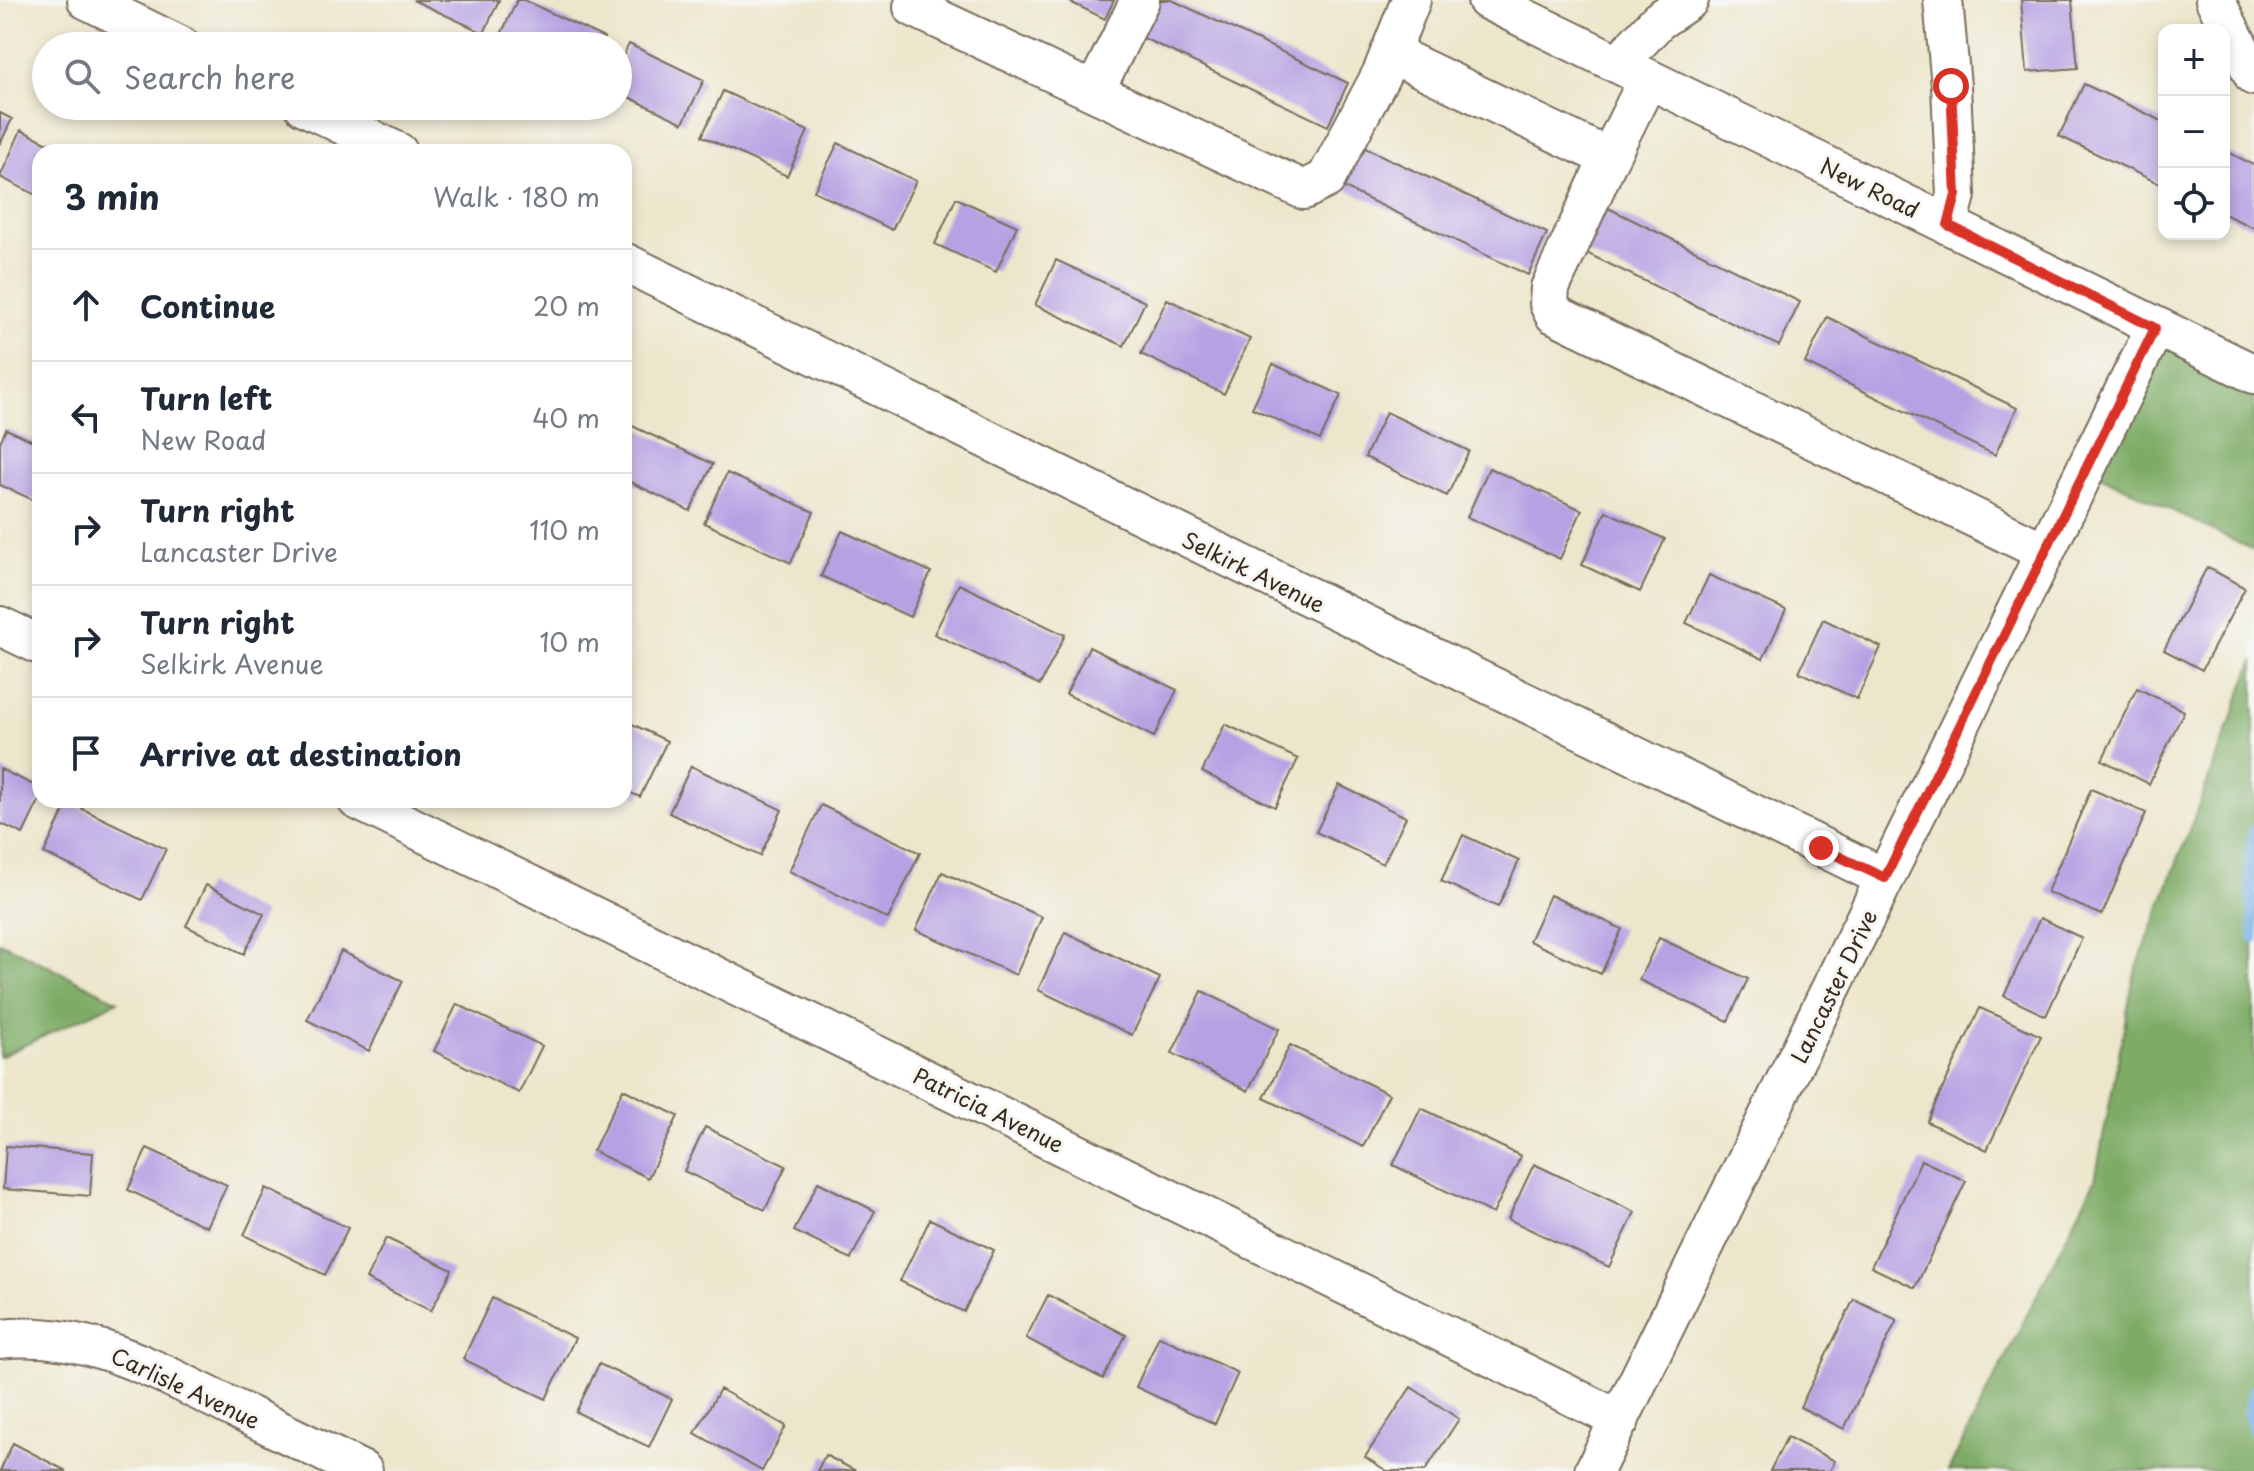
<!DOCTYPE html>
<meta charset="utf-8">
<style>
:root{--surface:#fff;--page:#f2f2f3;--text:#1f2937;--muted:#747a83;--line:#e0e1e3}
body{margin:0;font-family:"Playpen Sans",sans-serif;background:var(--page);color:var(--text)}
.controls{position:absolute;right:24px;top:24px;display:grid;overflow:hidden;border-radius:16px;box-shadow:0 4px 12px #0003}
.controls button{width:72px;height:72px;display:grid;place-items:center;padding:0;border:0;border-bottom:2px solid var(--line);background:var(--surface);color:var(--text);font:40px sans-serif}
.stop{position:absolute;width:24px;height:24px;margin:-18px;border:6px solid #d93025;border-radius:50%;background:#fff}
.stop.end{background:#d93025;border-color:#fff;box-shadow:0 2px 8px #0008}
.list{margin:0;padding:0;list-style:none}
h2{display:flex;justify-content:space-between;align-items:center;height:104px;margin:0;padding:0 32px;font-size:34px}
h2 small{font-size:26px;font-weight:400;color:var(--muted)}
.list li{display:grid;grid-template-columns:52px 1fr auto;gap:24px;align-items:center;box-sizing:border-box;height:112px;padding:0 32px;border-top:2px solid var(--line)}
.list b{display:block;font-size:30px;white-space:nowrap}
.list p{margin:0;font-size:26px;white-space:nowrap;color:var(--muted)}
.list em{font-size:26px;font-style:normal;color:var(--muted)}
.icon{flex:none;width:44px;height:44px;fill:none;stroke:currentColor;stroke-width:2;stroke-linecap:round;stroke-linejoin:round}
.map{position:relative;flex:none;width:2254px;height:1471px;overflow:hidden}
.search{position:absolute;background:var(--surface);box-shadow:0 4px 12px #0003;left:32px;top:32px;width:600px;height:88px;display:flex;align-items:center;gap:20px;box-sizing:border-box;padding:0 28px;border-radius:44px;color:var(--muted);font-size:30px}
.panel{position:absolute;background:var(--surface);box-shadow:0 4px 12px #0003;left:32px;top:144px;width:600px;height:664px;border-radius:24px}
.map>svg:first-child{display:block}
</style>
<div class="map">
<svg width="2254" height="1471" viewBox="0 0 2254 1471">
<rect width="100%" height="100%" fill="#f6f6f2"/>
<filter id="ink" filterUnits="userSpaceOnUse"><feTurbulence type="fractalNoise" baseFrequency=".0125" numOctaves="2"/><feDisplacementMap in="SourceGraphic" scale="16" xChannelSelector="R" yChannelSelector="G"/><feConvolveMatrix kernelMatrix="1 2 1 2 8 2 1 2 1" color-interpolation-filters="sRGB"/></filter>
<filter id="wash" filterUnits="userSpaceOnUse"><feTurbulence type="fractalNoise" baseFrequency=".006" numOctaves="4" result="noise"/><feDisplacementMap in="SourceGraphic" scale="32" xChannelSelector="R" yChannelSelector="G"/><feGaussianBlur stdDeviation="1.8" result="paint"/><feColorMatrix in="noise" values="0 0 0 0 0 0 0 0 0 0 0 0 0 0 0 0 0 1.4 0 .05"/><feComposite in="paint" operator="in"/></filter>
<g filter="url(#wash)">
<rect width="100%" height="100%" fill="#ece6cb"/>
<path fill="#7eac66" stroke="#5c6b42" stroke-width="2" d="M2155 328 2254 374V551L2086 468Z
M2254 660V1471H1948L2095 1180 2134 975Z
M0 942 118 1001 0 1057Z"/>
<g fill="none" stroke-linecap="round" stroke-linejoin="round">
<path stroke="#73ace2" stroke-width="11" d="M2254 830 2249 856 2254 938
M2254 1389 2248 1413 2254 1432"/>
</g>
<g id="blocks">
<path fill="#b6a2e3" d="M413 0H499L484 33Z
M517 0H524L604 38 600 46H508L498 41Z
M1066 0H1114L1105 19Z
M1151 0H1172L1348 83 1328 126 1135 34Z
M2021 0H2072L2078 68 2027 72Z
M629 44 704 80 683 123 618 92V66Z
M2084 84 2164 122V186L2059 136Z
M723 91 808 131 787 176 702 136Z
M0 113 12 119 0 144Z
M21 130 67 152H40V197L0 177Z
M838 143 916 181 892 230 814 191Z
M1355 143 1547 233 1528 275 1336 184Z
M2224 150 2254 165V228L2224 214Z
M956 198 1017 226 996 272 935 244Z
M1600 204 1800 302 1779 346 1578 249Z
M1056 260 1145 302 1124 346 1035 305Z
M1167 299 1250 339 1224 394 1141 354Z
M1827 317 2017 408 1995 455 1805 363Z
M1273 364 1341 395 1320 440 1252 408Z
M1386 412 1469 451 1447 496 1365 457Z
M628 424 713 464 690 511 624 479V432Z
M6 429 40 444V503L0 485V442Z
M1489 468 1582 510 1560 559 1467 517Z
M727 473 814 512 791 563 704 523Z
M1606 511 1665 539 1640 592 1582 565Z
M842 531 931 572 910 617 821 576Z
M2207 567 2245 588 2202 670 2164 650Z
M1709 575 1786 610 1763 659 1686 623Z
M959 584 1065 635 1040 685 934 634Z
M1823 619 1881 647 1857 699 1799 672Z
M1089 647 1177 690 1154 737 1066 694Z
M2137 688 2184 711 2149 784 2102 760Z
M624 720 667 741 640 797 624 790Z
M1225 724 1298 759 1275 807 1202 772Z
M691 766 782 810 760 856 669 813Z
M0 769 40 788V799L23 834 0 823Z
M1339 785 1406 817 1383 864 1316 832Z
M2091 789 2146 813 2102 915 2047 892Z
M68 802 166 849 142 900 44 853Z
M821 805 920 853 888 919 789 871Z
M1463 835 1519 861 1498 907 1441 881Z
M942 872 1042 917 1016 975 916 930Z
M206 885 264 914 244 954 186 926Z
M1550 895 1622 929 1601 974 1529 941Z
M2040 918 2082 938 2046 1016 2004 996Z
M1065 932 1160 978 1132 1035 1038 990Z
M1659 938 1748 979 1728 1021 1639 980Z
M341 951 403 981 369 1051 307 1020Z
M1202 991 1279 1029 1248 1091 1172 1053Z
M457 1004 542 1046 519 1093 434 1051Z
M1980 1008 2041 1036 1987 1150 1927 1122Z
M1290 1045 1389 1094 1363 1147 1264 1098Z
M623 1089 678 1116 648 1178 593 1151Z
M1421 1108 1521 1156 1493 1214 1393 1165Z
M705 1127 786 1166 765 1210 684 1171Z
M6 1146 93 1153 90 1196 3 1189Z
M147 1148 227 1185 207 1227 128 1190Z
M1921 1160 1966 1181 1915 1288 1871 1267Z
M1534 1164 1635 1212 1609 1267 1508 1219Z
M818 1182 875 1211 851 1259 794 1231Z
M266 1188 348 1228 325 1275 244 1235Z
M930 1219 994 1250 964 1312 900 1281Z
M386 1238 452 1270 431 1311 366 1279Z
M1048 1295 1126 1335 1103 1379 1026 1338Z
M492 1298 575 1338 546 1399 463 1359Z
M1854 1299 1897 1320 1844 1429 1800 1407Z
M1159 1336 1238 1373 1215 1424 1136 1387Z
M599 1364 672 1399 649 1447 576 1412Z
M1411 1387 1459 1419 1425 1471H1387L1365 1457Z
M720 1389 786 1426 762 1471 695 1433Z
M1787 1437 1835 1461 1830 1471H1770Z
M13 1443 66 1471H0Z
M825 1455 856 1471H817Z"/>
</g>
</g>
<g filter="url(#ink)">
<use href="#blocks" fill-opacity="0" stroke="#796c5b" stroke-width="2"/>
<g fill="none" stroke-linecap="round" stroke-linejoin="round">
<defs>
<path id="minor" d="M87 0 181 46
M1140 0 1094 92 1304 190 1326 179 1382 73 1411 0
M1487 0 2254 374
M1943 0 1951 86 1956 195 1948 225
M2215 0 2254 76
M913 7 1094 92
M1390 53 1609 158 1648 79
M1618 64 1658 21 1689 0
M304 106 398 152
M1609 158 1550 288 1549 304 1554 314 2045 552
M624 262 1885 878
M0 626 40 645
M357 800 1620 1420
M0 1339C83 1329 154 1369 225 1404 271 1426 317 1449 363 1471
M1594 1471 2155 328"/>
</defs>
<use href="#minor" stroke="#796c5b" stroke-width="42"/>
<use href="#minor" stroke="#fff" stroke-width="38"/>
</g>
</g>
<g fill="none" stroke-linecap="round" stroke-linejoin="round" filter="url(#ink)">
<path stroke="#d93025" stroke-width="10" d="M1821 848 1885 878 2155 328 1948 225 1956 195 1951 86"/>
</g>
<g text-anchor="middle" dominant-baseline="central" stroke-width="6" stroke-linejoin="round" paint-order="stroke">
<g font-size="22" fill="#3b2a1e" stroke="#f6f6f2">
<text transform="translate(1870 187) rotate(26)">New Road</text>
<text transform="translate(1254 571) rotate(26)">Selkirk Avenue</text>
<text transform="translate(1833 986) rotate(-64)">Lancaster Drive</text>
<text transform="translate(989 1109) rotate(26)">Patricia Avenue</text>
<text transform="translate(186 1387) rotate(25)">Carlisle Avenue</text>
</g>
</g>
</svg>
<div class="controls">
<button>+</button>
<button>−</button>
<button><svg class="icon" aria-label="locate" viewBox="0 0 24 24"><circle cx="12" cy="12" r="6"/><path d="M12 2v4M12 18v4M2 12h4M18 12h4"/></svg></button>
</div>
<div class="stop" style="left:1951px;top:86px"></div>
<div class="stop end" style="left:1821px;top:848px"></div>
<div class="search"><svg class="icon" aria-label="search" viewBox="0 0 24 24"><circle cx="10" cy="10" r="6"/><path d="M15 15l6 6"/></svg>Search here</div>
<section class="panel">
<h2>3 min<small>Walk · 180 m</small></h2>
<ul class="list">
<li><svg class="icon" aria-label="ahead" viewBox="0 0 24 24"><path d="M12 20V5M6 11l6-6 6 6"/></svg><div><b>Continue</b></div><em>20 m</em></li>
<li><svg class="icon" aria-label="left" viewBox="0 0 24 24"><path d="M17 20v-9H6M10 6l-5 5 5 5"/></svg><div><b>Turn left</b><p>New Road</p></div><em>40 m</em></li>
<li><svg class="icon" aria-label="right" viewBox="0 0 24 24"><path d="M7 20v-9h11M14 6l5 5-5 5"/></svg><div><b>Turn right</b><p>Lancaster Drive</p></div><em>110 m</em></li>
<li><svg class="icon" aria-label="right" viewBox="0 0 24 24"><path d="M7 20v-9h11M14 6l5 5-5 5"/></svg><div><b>Turn right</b><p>Selkirk Avenue</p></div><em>10 m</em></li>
<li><svg class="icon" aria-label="arrive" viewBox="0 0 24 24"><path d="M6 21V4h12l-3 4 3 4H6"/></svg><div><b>Arrive at destination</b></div></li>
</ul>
</section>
</div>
